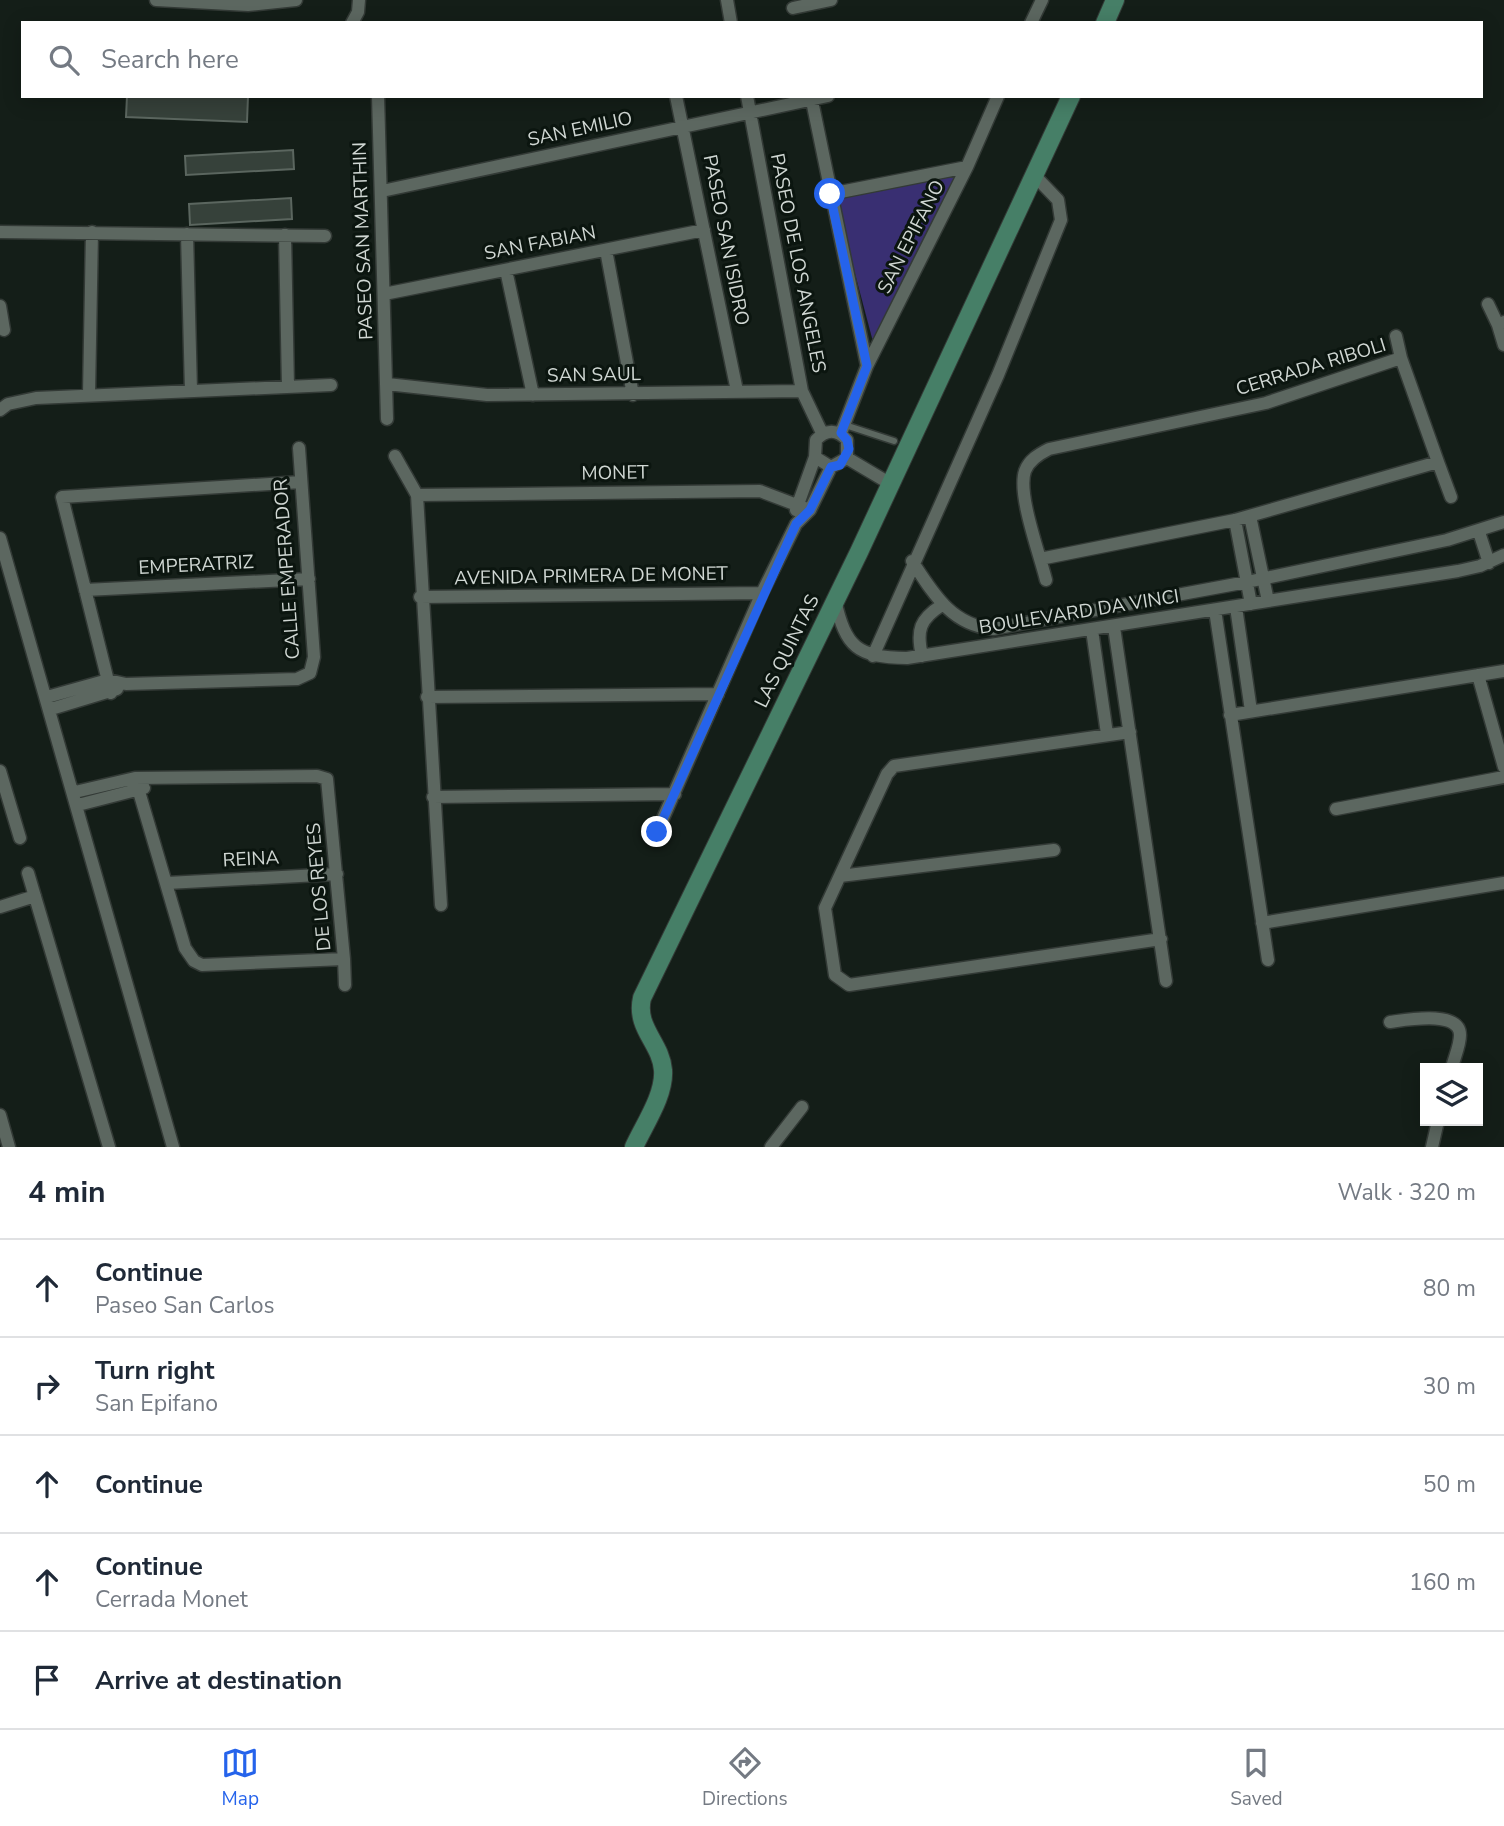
<!DOCTYPE html>
<meta charset="utf-8">
<style>
:root{--surface:#fff;--page:#f6f6f7;--text:#1f2937;--muted:#747a83;--line:#e0e1e3;--accent:#2563eb}
body{margin:0;font-family:"Nunito Sans",sans-serif;background:var(--page);color:var(--text)}
.controls{position:absolute;right:21px;bottom:21px;display:grid;overflow:hidden;border-radius:0px;box-shadow:0 4px 18px #0003}
.controls button{width:63px;height:63px;display:grid;place-items:center;padding:0;border:0;border-bottom:2px solid var(--line);background:var(--surface);color:var(--text);font:35px sans-serif}
.stop{position:absolute;width:21px;height:21px;margin:-16px;border:5px solid #2563eb;border-radius:50%;background:#fff}
.stop.end{background:#2563eb;border-color:#fff;box-shadow:0 2px 7px #0008}
.list{margin:0;padding:0;list-style:none}
h2{display:flex;justify-content:space-between;align-items:center;height:91px;margin:0;padding:0 28px;font-size:30px}
h2 small{font-size:23px;font-weight:400;color:var(--muted)}
.list li{display:grid;grid-template-columns:46px 1fr auto;gap:21px;align-items:center;box-sizing:border-box;height:98px;padding:0 28px;border-top:2px solid var(--line)}
.list b{display:block;font-size:26px;white-space:nowrap}
.list p{margin:0;font-size:23px;white-space:nowrap;color:var(--muted)}
.list em{font-size:23px;font-style:normal;color:var(--muted)}
.icon{flex:none;width:38px;height:38px;fill:none;stroke:currentColor;stroke-width:2;stroke-linecap:round;stroke-linejoin:round}
.map{position:relative;flex:none;width:1504px;height:1147px;overflow:hidden}
.search{position:absolute;background:var(--surface);box-shadow:0 4px 18px #0003;left:21px;right:21px;top:21px;height:77px;display:flex;align-items:center;gap:18px;box-sizing:border-box;padding:0 24px;border-radius:0px;color:var(--muted);font-size:26px}
.sheet{height:581px;background:var(--surface)}
nav{display:flex;justify-content:space-around;align-items:center;box-sizing:border-box;height:98px;border-top:2px solid var(--line);background:var(--surface);font-size:19px;color:var(--muted)}
nav a{display:grid;justify-items:center;gap:4px}
nav .on{color:var(--accent)}
.map>svg:first-child{display:block}
</style>
<div class="map">
<svg width="1504" height="1147" viewBox="0 0 1504 1147">
<rect width="100%" height="100%" fill="#141e18"/>
<path fill="#392f72" d="M960 175 876 343 872 338 835 198Z"/>
<path fill="#36413a" stroke="#5b665f" stroke-width="2" d="M127 96H248L247 122 126 117Z
M293 150 294 169 186 175 185 156Z
M291 198 292 219 190 225 189 204Z"/>
<g fill="none" stroke-linecap="round" stroke-linejoin="round">
<defs>
<path id="lane" d="M845 425 894 441"/>
<path id="street" d="M156 0 248 5 296 0
M727 0 731 23
M793 8 831 0
M352 23 358 12 359 0
M1031 23 1042 0
M378 96 387 419
M676 96 737 391
M747 96 802 391 822 433
M811 96 867 366
M382 191 828 96
M830 194 967 167
M0 232 325 236
M187 234 191 391
M285 235 288 387
M606 250 633 395
M506 270 533 395
M384 294 704 230
M1488 304 1498 325
M0 306 4 330
M1504 322 1498 325 1504 345
M1396 336 1401 358
M387 384 487 395 802 391
M89 394 92 232
M0 410 8 404 36 398 331 385
M841 433 867 366 967 167 998 96
M395 456 417 495 441 905
M847 458 889 483
M1438 462 1451 497
M417 495 760 491 810 510
M796 510 815 457 816 440C826 429 837 429 847 440V458L831 467 815 457
M1250 516 1268 601
M1235 520 1251 604
M1479 532 1489 563
M0 538 173 1147
M1040 559 1235 520 1438 462 1401 358 1266 403 1049 449C1039 454 1029 460 1025 471 1017 494 1040 555 1046 580
M912 561C933 593 951 625 993 629L1247 582 1447 540 1504 522
M85 590 309 579
M420 597 762 593
M835 600C846 648 857 657 907 658L1458 571 1480 566 1504 555
M1236 607 1251 711
M1215 610 1268 960
M1114 627 1166 981
M1092 630 1107 734
M873 656 998 375 1061 220 1058 200 1034 175
M922 656C916 630 920 619 942 605
M1478 675 1504 767
M111 693 62 497 301 482
M47 697 108 680 126 684 297 679 310 673 314 657 299 448
M427 697 718 694
M51 709 117 689
M1230 715 1504 671
M1130 732 894 766 887 774 825 908 835 975 849 985 1161 939
M0 771 20 838
M75 792 135 778 317 776 327 779 344 959 202 965 194 961 185 948 135 778
M433 797 675 794
M78 805 144 788
M1336 809 1504 777
M657 832 762 593 796 524 810 510 831 467
M28 873 109 1147
M840 876 1054 850
M167 883 337 874
M0 907 35 896
M1262 923 1504 883
M344 959 345 985
M1390 1022C1406 1020 1460 1010 1460 1035 1460 1046 1454 1058 1452 1068
M0 1115 9 1147
M771 1147 802 1107
M1432 1147 1438 1121"/>
<path id="secondary" d="M1105 23 1115 0
M634 1147C644 1125 665 1095 663 1070 661 1043 635 1028 642 998L859 552 1071 96"/>
</defs>
<use href="#lane" stroke="#333a36" stroke-width="9"/>
<use href="#street" stroke="#333a36" stroke-width="15"/>
<use href="#secondary" stroke="#333a36" stroke-width="20"/>
<use href="#lane" stroke="#5c6760" stroke-width="6"/>
<use href="#street" stroke="#5c6760" stroke-width="12"/>
<use href="#secondary" stroke="#467f67" stroke-width="18"/>
</g>
<g fill="none" stroke-linecap="round" stroke-linejoin="round">
<path stroke="#2563eb" stroke-width="9" d="M657 832 796 524 810 510 831 467 840 465 849 449 847 440 841 433 867 366 830 194"/>
</g>
<g text-anchor="middle" dominant-baseline="central" stroke-width="6" stroke-linejoin="round" paint-order="stroke">
<g font-size="19" fill="#d0d7d3" stroke="#0b150f">
<text transform="translate(580 129) rotate(-12)">SAN EMILIO</text>
<text transform="translate(911 237) rotate(-63)">SAN EPIFANO</text>
<text transform="translate(726 240) rotate(79)">PASEO SAN ISIDRO</text>
<text transform="translate(363 241) rotate(-92)">PASEO SAN MARTHIN</text>
<text transform="translate(540 243) rotate(-11)">SAN FABIAN</text>
<text transform="translate(798 263) rotate(79)">PASEO DE LOS ANGELES</text>
<text transform="translate(1311 367) rotate(-17)">CERRADA RIBOLI</text>
<text transform="translate(594 375) rotate(-1)">SAN SAUL</text>
<text transform="translate(615 473) rotate(-1)">MONET</text>
<text transform="translate(196 565) rotate(-3)">EMPERATRIZ</text>
<text transform="translate(287 569) rotate(-94)">CALLE EMPERADOR</text>
<text transform="translate(591 576) rotate(-1)">AVENIDA PRIMERA DE MONET</text>
<text transform="translate(1079 612) rotate(-9)">BOULEVARD DA VINCI</text>
<text transform="translate(787 651) rotate(-64)">LAS QUINTAS</text>
<text transform="translate(251 859) rotate(-3)">REINA</text>
<text transform="translate(319 887) rotate(-95)">DE LOS REYES</text>
</g>
</g>
</svg>
<div class="controls">
<button><svg class="icon" aria-label="layers" viewBox="0 0 24 24"><path d="M12 4l9 5-9 5-9-5zM3 14l9 5 9-5"/></svg></button>
</div>
<div class="stop" style="left:830px;top:194px"></div>
<div class="stop end" style="left:657px;top:832px"></div>
<div class="search"><svg class="icon" aria-label="search" viewBox="0 0 24 24"><circle cx="10" cy="10" r="6"/><path d="M15 15l6 6"/></svg>Search here</div>
</div>
<section class="sheet">
<h2>4 min<small>Walk · 320 m</small></h2>
<ul class="list">
<li><svg class="icon" aria-label="ahead" viewBox="0 0 24 24"><path d="M12 20V5M6 11l6-6 6 6"/></svg><div><b>Continue</b><p>Paseo San Carlos</p></div><em>80 m</em></li>
<li><svg class="icon" aria-label="right" viewBox="0 0 24 24"><path d="M7 20v-9h11M14 6l5 5-5 5"/></svg><div><b>Turn right</b><p>San Epifano</p></div><em>30 m</em></li>
<li><svg class="icon" aria-label="ahead" viewBox="0 0 24 24"><path d="M12 20V5M6 11l6-6 6 6"/></svg><div><b>Continue</b></div><em>50 m</em></li>
<li><svg class="icon" aria-label="ahead" viewBox="0 0 24 24"><path d="M12 20V5M6 11l6-6 6 6"/></svg><div><b>Continue</b><p>Cerrada Monet</p></div><em>160 m</em></li>
<li><svg class="icon" aria-label="arrive" viewBox="0 0 24 24"><path d="M6 21V4h12l-3 4 3 4H6"/></svg><div><b>Arrive at destination</b></div></li>
</ul>
</section>
<nav>
<a class="on"><svg class="icon" aria-label="map" viewBox="0 0 24 24"><path d="M3 6l6-2 6 2 6-2v14l-6 2-6-2-6 2zM9 4v14M15 6v14"/></svg>Map</a>
<a><svg class="icon" aria-label="directions" viewBox="0 0 24 24"><path d="M12 3l9 9-9 9-9-9zM9 14v-3h6M13 9l2 2-2 2"/></svg>Directions</a>
<a><svg class="icon" aria-label="saved" viewBox="0 0 24 24"><path d="M7 4h10v16l-5-4-5 4z"/></svg>Saved</a>
</nav>
